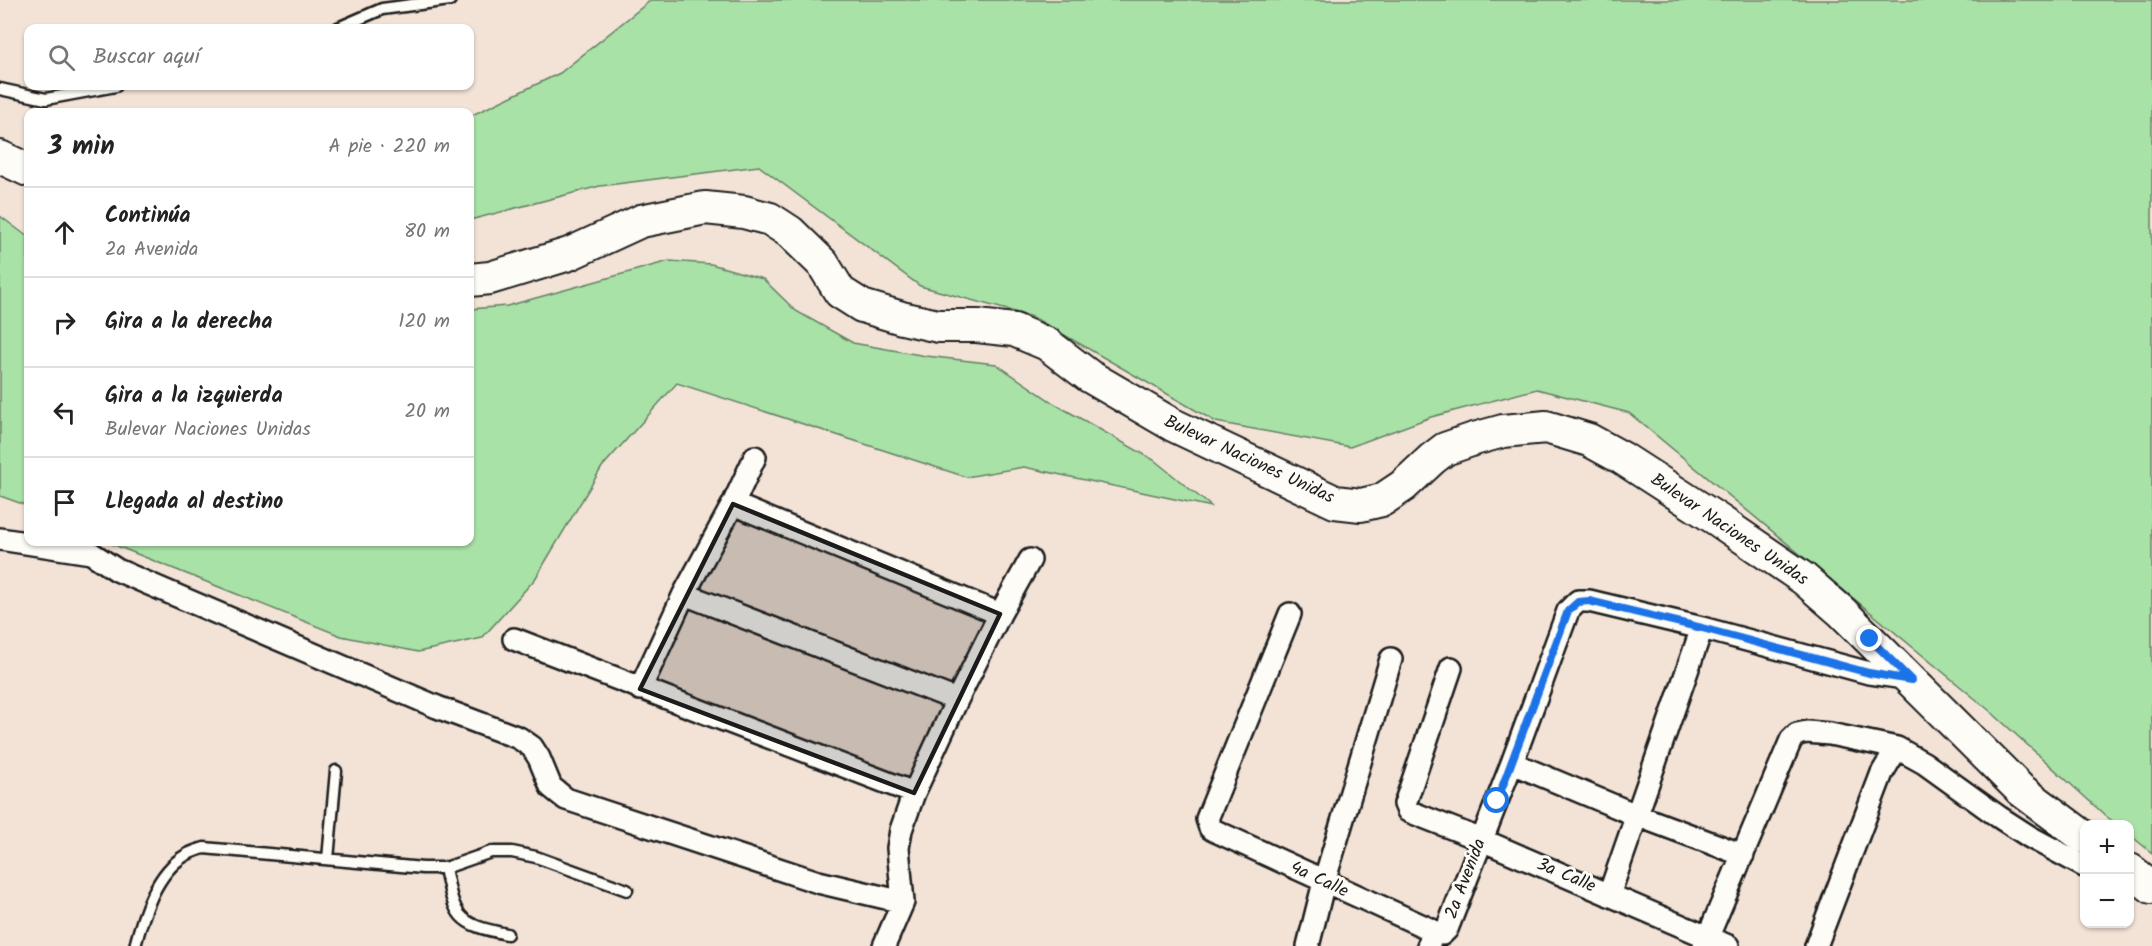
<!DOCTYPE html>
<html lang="es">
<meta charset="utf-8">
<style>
:root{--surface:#fff;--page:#f2f2f2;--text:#222;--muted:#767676;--line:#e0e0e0}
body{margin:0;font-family:Kalam,sans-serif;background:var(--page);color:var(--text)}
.controls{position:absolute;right:18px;bottom:18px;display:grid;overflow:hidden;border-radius:12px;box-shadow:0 2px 4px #0004}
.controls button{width:54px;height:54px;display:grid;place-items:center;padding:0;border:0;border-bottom:2px solid var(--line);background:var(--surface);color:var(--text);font:30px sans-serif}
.stop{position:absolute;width:18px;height:18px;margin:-14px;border:4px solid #1a73e8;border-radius:50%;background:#fff}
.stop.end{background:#1a73e8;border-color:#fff;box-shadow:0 2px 6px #0008}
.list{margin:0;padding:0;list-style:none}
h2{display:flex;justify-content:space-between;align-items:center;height:78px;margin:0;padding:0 24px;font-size:26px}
h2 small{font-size:20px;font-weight:400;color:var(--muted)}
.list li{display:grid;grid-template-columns:39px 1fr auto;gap:18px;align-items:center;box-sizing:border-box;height:90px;padding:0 24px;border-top:2px solid var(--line)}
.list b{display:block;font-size:22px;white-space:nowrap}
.list p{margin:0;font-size:20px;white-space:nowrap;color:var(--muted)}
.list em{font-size:20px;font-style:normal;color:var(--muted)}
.icon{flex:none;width:33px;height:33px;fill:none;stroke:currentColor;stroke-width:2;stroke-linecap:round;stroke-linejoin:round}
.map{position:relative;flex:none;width:2152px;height:946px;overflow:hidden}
.search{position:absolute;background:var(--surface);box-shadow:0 2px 4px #0004;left:24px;top:24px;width:450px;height:66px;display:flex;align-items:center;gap:15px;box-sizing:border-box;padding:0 21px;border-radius:12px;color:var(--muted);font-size:22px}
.panel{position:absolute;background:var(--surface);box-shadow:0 2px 4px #0004;left:24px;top:108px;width:450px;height:438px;border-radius:12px}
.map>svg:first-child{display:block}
</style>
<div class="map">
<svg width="2152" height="946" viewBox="0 0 2152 946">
<rect width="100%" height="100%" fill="#f3e3d7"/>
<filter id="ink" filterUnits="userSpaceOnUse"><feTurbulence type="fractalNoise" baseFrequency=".0167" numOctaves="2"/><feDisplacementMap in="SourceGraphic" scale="12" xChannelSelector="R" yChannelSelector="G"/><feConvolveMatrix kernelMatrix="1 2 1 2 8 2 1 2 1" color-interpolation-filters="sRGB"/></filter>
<g filter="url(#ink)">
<path fill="#a9e2a7" stroke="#627f62" stroke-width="1.5" d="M651 0H2152V853L2130 835V824H2117L2107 817 1990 711 1629 413 1537 389 1431 417 1350 447 1216 422 1033 317 920 286 759 166 600 186 470 220V116L560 73Z
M0 216 28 237V506L0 496Z
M669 261 711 264 763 279 796 311 853 343 926 356 996 364 1055 404 1154 460 1212 507 1024 467 966 477 677 383 602 467 535 579 482 638 418 652 341 636 107 542H470V309L507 306Z"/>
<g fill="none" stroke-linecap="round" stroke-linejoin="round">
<defs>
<path id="service" d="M338 28 382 9 450 0
M0 89 46 99 116 86
M328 859 336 771
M445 868C455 917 456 924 507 934
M135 946C143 915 156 872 186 855 191 852 198 850 204 848L423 868H445L491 852H512L536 857 627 890"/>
<path id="minor" d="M733 504 1000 614
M0 539 91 553 117 570 147 583 437 707 519 738 532 747 539 758 551 787 566 799 818 882 903 902
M684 594 957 700
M1290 614 1207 819 1210 828 1213 830 1434 931
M514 639 914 793
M1451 668 1405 804 1408 811 1482 840 1728 946
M640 689 684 594 733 504 755 457
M1512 763 1636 815 1743 855
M1609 895 1702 628
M884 946 903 902 898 848 901 830 914 793 957 700 1000 614 1030 560
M1308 946 1324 882 1391 659
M1428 946 1434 931 1442 934 1447 929 1512 763 1568 611 1578 601H1589L1702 628 1869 673 1911 679
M1704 946 1791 740 1797 734 1807 732 1830 734 1897 748 1924 763 1999 817 2030 837 2084 866
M1816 946 1882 773 1897 748"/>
<path id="secondary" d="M0 157 28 170
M470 280 490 278 569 254 641 221 705 208 744 212 770 219 790 232 823 264 840 292 862 306 902 318 938 326H977L1014 330 1047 344 1089 376 1173 425 1335 502 1361 505 1382 500 1403 486 1432 459 1445 449 1474 439 1503 431 1546 427 1589 440 1622 458 1718 520 1804 579 1842 612 2021 790 2084 837
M2130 870 2152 887"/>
</defs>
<use href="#service" stroke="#1c1c1c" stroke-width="15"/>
<use href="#minor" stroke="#1c1c1c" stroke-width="26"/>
<use href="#secondary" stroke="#1c1c1c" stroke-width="36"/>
<use href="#service" stroke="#fdfcf7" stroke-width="10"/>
<use href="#minor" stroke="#fdfcf7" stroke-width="21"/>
<use href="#secondary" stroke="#fdfcf7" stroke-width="32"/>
</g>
</g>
<g fill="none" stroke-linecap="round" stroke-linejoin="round" filter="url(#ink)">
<path stroke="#1a73e8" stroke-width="8" d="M1497 801 1568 611 1578 602 1589 601 1702 628 1869 673 1911 680 1870 639"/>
</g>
<path fill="#1c1c1c" fill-opacity="0.2" stroke="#1c1c1c" stroke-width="4.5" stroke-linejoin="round" d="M733 504 1000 614 914 793 640 689Z"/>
<g text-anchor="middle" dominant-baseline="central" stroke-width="6" stroke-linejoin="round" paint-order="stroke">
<g font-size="18" fill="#1c1c1c" stroke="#fdfcf7">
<text transform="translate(1249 460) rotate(25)">Bulevar Naciones Unidas</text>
<text transform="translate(1729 530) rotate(34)">Bulevar Naciones Unidas</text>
<text transform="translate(1566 876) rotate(23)">3a Calle</text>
<text transform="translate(1466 879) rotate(-69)">2a Avenida</text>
<text transform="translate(1319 880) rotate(25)">4a Calle</text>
</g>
</g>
</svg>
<div class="controls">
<button>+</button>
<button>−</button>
</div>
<div class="stop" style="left:1497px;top:801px"></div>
<div class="stop end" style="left:1870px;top:639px"></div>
<div class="search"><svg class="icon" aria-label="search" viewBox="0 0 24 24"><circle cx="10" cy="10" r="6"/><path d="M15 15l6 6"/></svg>Buscar aquí</div>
<section class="panel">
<h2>3 min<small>A pie · 220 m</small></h2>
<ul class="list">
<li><svg class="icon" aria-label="ahead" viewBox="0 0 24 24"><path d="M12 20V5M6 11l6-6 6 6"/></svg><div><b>Continúa</b><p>2a Avenida</p></div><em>80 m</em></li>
<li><svg class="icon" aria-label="right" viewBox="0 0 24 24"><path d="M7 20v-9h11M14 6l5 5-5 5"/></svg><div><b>Gira a la derecha</b></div><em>120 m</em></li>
<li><svg class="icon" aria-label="left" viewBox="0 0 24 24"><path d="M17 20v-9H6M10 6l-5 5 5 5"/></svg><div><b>Gira a la izquierda</b><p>Bulevar Naciones Unidas</p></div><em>20 m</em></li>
<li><svg class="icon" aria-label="arrive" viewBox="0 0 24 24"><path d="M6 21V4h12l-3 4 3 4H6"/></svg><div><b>Llegada al destino</b></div></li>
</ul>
</section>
</div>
